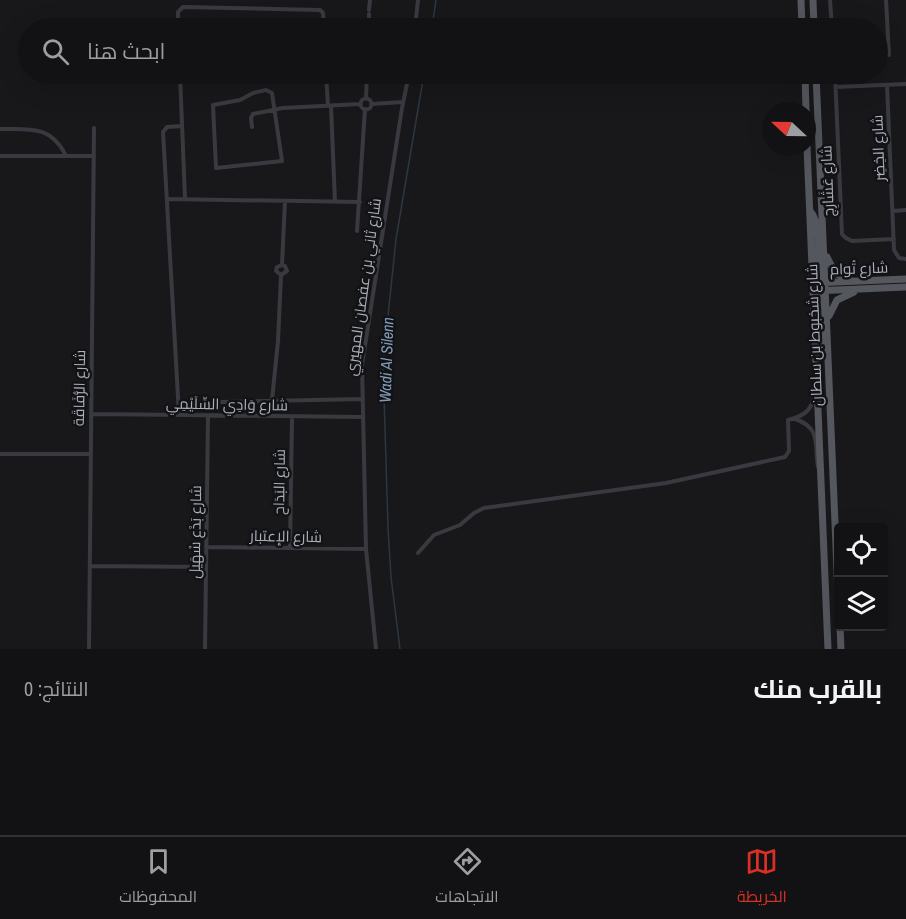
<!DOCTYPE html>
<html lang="ar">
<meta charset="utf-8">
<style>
:root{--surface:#121214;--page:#1f2022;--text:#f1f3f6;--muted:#9c9ea0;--line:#313234;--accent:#d93025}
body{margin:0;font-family:"Archivo Narrow",Cairo,sans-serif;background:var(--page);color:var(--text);direction:rtl}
.controls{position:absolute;right:18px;bottom:18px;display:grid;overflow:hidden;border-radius:6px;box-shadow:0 6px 24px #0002}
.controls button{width:54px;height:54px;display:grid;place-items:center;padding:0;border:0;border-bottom:2px solid var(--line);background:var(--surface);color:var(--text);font:30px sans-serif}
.compass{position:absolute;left:762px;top:102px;width:54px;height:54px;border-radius:50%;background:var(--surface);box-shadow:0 6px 24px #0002;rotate:292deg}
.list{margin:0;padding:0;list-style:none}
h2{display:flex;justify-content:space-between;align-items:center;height:78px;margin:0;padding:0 24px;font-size:26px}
h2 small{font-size:20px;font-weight:400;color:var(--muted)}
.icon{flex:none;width:33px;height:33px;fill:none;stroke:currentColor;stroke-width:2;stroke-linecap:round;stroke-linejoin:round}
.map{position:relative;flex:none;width:906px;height:649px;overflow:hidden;direction:ltr}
.search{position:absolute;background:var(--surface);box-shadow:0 6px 24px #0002;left:18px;right:18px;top:18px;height:66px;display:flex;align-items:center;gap:15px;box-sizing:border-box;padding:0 21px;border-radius:33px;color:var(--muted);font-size:22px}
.sheet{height:186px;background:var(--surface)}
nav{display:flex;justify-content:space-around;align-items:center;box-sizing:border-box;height:84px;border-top:2px solid var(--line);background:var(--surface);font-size:16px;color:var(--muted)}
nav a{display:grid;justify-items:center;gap:3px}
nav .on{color:var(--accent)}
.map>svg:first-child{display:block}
</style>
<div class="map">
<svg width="906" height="649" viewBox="0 0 906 649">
<rect width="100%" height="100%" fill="#18181b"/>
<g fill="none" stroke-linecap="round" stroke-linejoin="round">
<path stroke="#2d3740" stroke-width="1.5" d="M432 28 436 0
M400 649 391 577 388 528 383 364 396 239 424 74"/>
<path stroke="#393a40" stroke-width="4" d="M830 0 832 28
M886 0 889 55
M369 10 370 0
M178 28V12L183 7 320 10 323 13 324 28
M369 28V14
M415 28 418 0
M180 74 185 199
M326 74 328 106
M835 74 842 234 846 238 852 241 894 239
M887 85 894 250 899 258 906 259
M836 87 906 84
M266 90 272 93 282 161 216 168 213 105 240 100 253 93Z
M366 98 367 74
M360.5 104a5.5 5.5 0 1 1 11 0a5.5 5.5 0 1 1-11 0Z
M371 104 403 102
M331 106 335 202
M252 127 251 118 253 114 283 108 360 104
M0 129C29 129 51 125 66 156
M0 156H94
M167 199 360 202
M893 211 906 210
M357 231 365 109
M282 265 285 201
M272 400 278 341 281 275 276 271 277 267 282 265 285 266 287 271 281 275
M178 403 362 399
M91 414 363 417
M179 415 163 132 167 127 182 126
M795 419C822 428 814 445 818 467
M0 454H90
M206 547 366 549
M290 548 292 417
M418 553 434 535 460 525 474 513 484 508 666 483 785 457 789 451 788 420C805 416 814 409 814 391
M90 566 206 567
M89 649 94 128
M205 649 208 416
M376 649 366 549 362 365 402 108 409 74"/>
<path stroke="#55575f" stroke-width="7" d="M801 0 802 28
M813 0 814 28
M805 74 806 111
M816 74 838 594
M807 147 828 649
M810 211C823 225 816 265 819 285
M827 257 835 273 849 279
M813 283 906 279
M819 288 825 357
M813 291 906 287
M829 316 837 300 854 292
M840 626 841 649"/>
</g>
<g text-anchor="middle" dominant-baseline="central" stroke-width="5" stroke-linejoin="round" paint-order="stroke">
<g font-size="15" fill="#aaafbb" stroke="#131316">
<text transform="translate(878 148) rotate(-92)">شارع الخِضِر</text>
<text transform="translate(827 181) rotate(-92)">شارع عَشَارِج</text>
<text transform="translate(859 268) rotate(-2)">شارع تُوام</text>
<text transform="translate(363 287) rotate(-82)">شارع ثاني بن عفصان المهيري</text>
<text transform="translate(814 335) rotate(-92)">شارع شخبوط بن سلطان</text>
<text transform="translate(79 388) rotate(-89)">شارع الرُّفَاقَة</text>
<text transform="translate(227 404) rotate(1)">شارع وَادِي السِّلَيْمِي</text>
<text transform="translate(279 482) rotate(-89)">شارع البَدَاح</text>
<text transform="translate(195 532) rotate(-89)">شارع بَدْع سْهَيل</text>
<text transform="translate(286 536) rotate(1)">شارع الإعتبار</text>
</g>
<g font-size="16" font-style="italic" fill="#809cb7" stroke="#131316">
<text transform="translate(386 360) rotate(-88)">Wadi Al Silenn</text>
</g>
</g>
</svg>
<div class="controls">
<button><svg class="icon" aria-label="locate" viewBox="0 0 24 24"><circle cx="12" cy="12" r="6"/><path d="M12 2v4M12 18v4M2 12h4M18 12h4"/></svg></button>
<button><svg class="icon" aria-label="layers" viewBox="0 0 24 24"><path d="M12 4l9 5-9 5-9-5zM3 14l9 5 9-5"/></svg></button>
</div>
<svg class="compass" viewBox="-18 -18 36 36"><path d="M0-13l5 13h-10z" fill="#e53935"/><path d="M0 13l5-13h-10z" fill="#9c9ea0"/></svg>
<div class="search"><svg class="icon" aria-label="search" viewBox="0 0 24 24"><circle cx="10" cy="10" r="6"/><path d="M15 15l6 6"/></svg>ابحث هنا</div>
</div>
<section class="sheet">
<h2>بالقرب منك<small>النتائج: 0</small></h2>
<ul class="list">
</ul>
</section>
<nav>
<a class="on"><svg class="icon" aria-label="map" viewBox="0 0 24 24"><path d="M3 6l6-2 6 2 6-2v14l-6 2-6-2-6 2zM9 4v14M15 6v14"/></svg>الخريطة</a>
<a><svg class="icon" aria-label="directions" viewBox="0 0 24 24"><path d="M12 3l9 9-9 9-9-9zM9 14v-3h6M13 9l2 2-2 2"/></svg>الاتجاهات</a>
<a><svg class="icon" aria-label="saved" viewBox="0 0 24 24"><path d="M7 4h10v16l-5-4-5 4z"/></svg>المحفوظات</a>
</nav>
